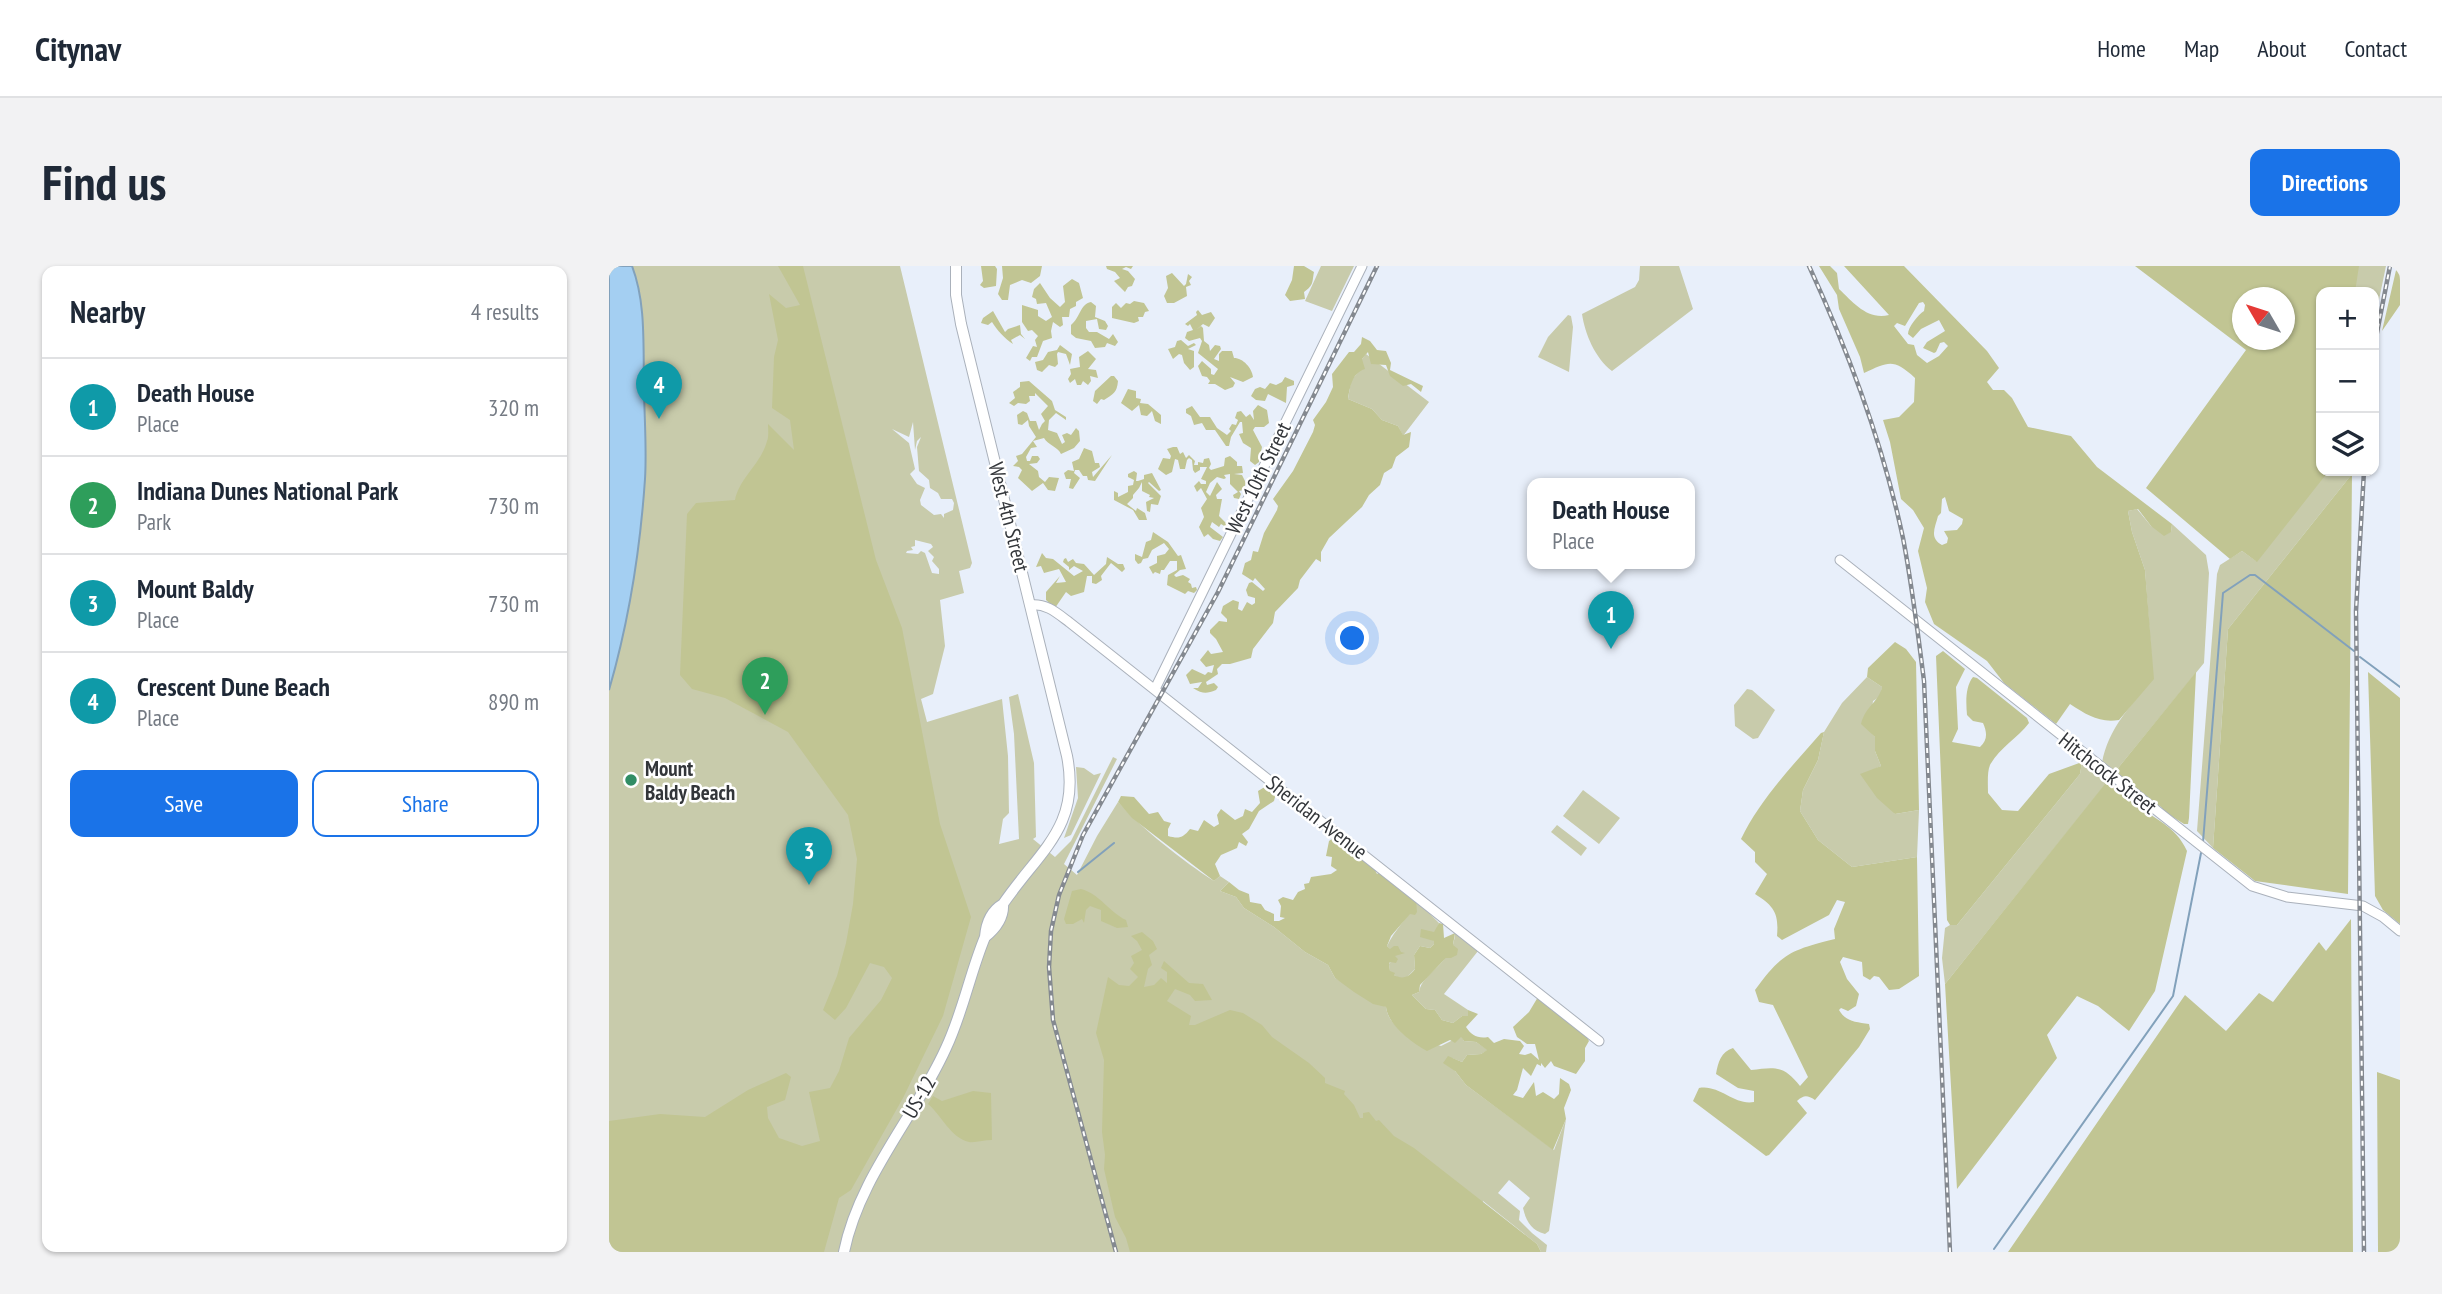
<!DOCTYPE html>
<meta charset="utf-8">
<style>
:root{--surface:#fff;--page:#f2f2f3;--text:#1f2937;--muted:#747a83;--line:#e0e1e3;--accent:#1a73e8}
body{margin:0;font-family:"PT Sans Narrow",sans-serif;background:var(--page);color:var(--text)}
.controls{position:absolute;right:21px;top:21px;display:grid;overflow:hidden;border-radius:14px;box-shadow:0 2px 5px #0004}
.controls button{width:63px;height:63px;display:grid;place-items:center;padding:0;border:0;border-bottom:2px solid var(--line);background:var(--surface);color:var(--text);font:35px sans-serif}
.compass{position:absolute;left:1623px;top:21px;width:63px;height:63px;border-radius:50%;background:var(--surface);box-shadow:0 2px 5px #0004;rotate:309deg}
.you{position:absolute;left:744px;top:373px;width:24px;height:24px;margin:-18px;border:5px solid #fff;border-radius:50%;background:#1a73e8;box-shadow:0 0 0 10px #1a73e833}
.badge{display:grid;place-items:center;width:46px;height:46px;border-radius:50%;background:var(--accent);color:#fff;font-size:23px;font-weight:700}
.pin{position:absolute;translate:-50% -58px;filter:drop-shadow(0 2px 4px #0008)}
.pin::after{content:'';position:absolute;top:37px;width:24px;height:21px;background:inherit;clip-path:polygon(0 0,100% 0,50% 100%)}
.popup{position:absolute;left:918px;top:212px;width:168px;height:91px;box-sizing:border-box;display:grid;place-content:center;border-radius:14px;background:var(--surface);filter:drop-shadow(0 2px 5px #0005);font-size:23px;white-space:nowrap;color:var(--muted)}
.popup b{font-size:26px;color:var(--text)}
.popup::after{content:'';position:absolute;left:50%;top:100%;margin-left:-14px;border:14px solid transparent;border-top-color:var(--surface)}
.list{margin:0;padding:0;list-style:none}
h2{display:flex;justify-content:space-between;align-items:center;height:91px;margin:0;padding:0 28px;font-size:30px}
h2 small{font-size:23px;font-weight:400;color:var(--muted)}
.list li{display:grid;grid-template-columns:46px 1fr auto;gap:21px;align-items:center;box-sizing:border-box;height:98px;padding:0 28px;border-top:2px solid var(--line)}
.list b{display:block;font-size:26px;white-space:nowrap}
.list p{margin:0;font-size:23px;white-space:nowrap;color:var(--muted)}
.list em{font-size:23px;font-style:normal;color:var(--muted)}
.actions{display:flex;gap:14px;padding:21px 28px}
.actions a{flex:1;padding:16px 0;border:2px solid var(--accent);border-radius:14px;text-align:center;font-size:24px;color:var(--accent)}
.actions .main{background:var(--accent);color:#fff}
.icon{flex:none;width:38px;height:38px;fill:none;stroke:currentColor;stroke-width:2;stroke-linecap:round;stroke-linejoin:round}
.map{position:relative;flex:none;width:1791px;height:986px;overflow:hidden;border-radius:14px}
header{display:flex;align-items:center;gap:42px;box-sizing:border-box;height:98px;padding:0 35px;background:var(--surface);border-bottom:2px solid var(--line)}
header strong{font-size:33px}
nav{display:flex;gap:38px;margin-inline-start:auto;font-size:24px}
.intro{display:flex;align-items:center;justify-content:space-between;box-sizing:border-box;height:168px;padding:0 42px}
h1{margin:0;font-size:49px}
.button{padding:18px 32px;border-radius:14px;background:var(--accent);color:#fff;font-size:24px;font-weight:700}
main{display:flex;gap:42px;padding:0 42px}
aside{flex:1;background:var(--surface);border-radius:14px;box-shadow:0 2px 5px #0004}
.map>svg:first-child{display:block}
</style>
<header>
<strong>Citynav</strong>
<nav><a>Home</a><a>Map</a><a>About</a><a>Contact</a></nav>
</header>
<div class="intro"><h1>Find us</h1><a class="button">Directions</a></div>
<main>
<aside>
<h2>Nearby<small>4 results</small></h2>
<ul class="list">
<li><span class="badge" style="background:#0f9aa8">1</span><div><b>Death House</b><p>Place</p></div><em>320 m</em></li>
<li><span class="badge" style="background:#2e9e5b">2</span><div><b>Indiana Dunes National Park</b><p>Park</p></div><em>730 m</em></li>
<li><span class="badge" style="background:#0f9aa8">3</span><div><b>Mount Baldy</b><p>Place</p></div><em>730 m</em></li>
<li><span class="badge" style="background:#0f9aa8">4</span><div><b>Crescent Dune Beach</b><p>Place</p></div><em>890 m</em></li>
</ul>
<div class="actions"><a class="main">Save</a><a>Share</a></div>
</aside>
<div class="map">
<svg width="1791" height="986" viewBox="0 0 1791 986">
<rect width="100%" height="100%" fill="#e8effa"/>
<path fill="#c8cbab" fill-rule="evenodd" d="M0 0H291L363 297 361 302 350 305 355 327 331 334 336 380 324 428 312 433 318 456 393 433 399 490 400 547 394 553 390 578 410 573 405 468 400 431 409 428 425 497 427 571 424 573 446 591 462 575 504 491 508 493 455 598 468 609 488 570 509 536C531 561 575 596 605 615L611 610 620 616 611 625 627 631 635 642 665 661 696 686 719 699 726 712 777 741C780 766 811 772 832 780L852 770 855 775 867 776 879 784 872 788 858 789 853 796 843 792 846 805 857 819 945 884 957 853 940 965 936 968C922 964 917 955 914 942L921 932 900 914 889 927 911 945 910 954 923 967 938 979 937 986H932L928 978 874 935 864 986H0ZM304 156 306 184 308 175 312 171 308 181 310 205 320 214 321 222 329 227 332 233H343L345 237 344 244 335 248V252L332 248 325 249 312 239 311 234 316 222 308 218 301 208 306 203 300 177 283 163 300 171ZM306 274 322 278 324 281 319 285 325 291 323 295 330 303V308L323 307 316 287 312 285 309 288 297 287 298 285 304 284 302 281 306 280Z
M712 0H745L723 45 696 35Z
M1031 0H1070L1084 43 1003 105C986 92 976 68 973 48L1026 21 1030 14Z
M1749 0H1777L1765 58V26H1745Z
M959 49 962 50 964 61 960 106 929 91 939 71Z
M757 88 820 136 794 170 789 160 773 154 763 143 739 133 742 115 750 105 753 93Z
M1719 205H1744L1743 208 1619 363 1604 582 1588 565 1608 308 1611 299 1633 285 1647 295Z
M1528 243 1542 260 1562 266 1563 258 1597 289 1600 307 1595 397 1505 507 1493 497C1499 462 1523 439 1544 412L1536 304 1523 266 1519 245Z
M1258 411 1273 421 1272 430 1264 435 1260 464 1266 471V485L1272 500 1264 504 1286 548 1310 544 1308 591 1243 601 1209 574 1191 545 1194 524 1209 494 1215 466 1233 437Z
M1138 423 1143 424 1166 444 1149 472 1144 473 1126 460 1125 439Z
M1473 496 1502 519H1496L1336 718 1333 692 1336 662 1341 659H1348L1471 508Z
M467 501 475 502 485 509 492 507 462 569 455 572 469 532Z
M974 524 1011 552 990 578 954 550Z
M948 559 978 582 972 590 942 566Z
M807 634 830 657 826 667 820 672 826 675 825 678 821 682 811 680 805 689 806 703 797 712 791 713 781 706 780 698 786 690 778 680C786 663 799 653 807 634Z
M846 667 869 685 835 728 859 744V751L853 750 844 757 833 754 826 744 817 743 803 729 810 726C813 706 845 698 846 667Z"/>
<path fill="#c1c593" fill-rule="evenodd" d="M169 0H194L267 294 293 362 331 558 362 651 334 750 294 832 242 924 230 932 215 986H0V855L51 848 96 851 139 824 177 807 182 811 176 834 158 841 159 852 170 872 193 880 211 875 200 826 221 822 230 805 240 772 272 734 283 712 275 701 261 697 237 742 226 754 214 744 228 710 237 677 244 638 248 593 239 549 179 466 116 432 83 423 71 409 78 248 87 237 126 234C130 212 152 198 158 175 160 171 159 163 159 158L185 184 181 154 163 142 165 91 169 74 160 28 177 42 191 39Z
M372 0H386L388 3 387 20 375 22 371 19 374 15Z
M393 0H433L431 10 422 17 413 14 401 19 399 34H393L389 28 394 12Z
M497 0H524L522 3 517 1 513 3 519 5 526 13 523 20 519 21 516 26 505 15 511 12 506 6 498 3Z
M685 0H695L705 6C703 16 705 19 695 26L696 33 681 35 676 29 683 14Z
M1210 0H1221L1228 7 1230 23C1245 37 1258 54 1280 49L1235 0H1295L1378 85 1390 102 1378 116 1384 124H1395L1403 132 1419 161 1462 170 1488 201 1563 258 1562 266 1555 270 1542 260 1529 243 1519 245 1523 266 1536 304 1545 413 1510 454C1490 457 1478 449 1461 438L1447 458 1395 417 1378 395 1325 358 1316 336 1318 322 1309 285 1315 262 1304 244 1292 233 1281 176 1274 154 1290 151 1305 136 1306 112C1284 92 1280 96 1255 107L1251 91 1230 43 1228 29ZM1314 36 1316 39 1315 45C1309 49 1299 61 1299 68L1304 72 1312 63 1330 54 1336 65 1318 76 1314 82 1325 87 1327 86 1331 77 1335 76 1339 80 1330 90 1318 97 1308 89 1305 79 1299 78 1285 60 1288 57 1296 60 1310 37ZM1336 231 1340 245 1354 253 1353 258 1348 264 1335 265 1339 272 1338 277 1333 279C1320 272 1326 262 1329 250L1332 247 1333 233Z
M1526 0H1750L1746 26H1712V205H1719V206L1648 296 1633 285 1621 293 1537 222 1637 84ZM1633 32H1675V74H1633Z
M1788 0H1791V39L1773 65Z
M563 7 575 20 577 18 579 8 583 11 580 15 582 19 577 21 578 30 565 37H558L555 30 559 22 557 10Z
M463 13 470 17 474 32 467 36V40L461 43 460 51H453L454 59 451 61 444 56 442 65 443 72 434 75 428 91H423L421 95 417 92 424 80 428 81 426 74 429 70 423 64 419 65 413 56V39L429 44V50L437 55 443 51 437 37 428 38 427 33 423 31 425 23 431 17 441 32 451 41 456 36 454 20Z
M525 35 535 37 540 45 536 46 534 51H529L530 55 525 57 503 52V41L507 37 512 42 517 37 521 38Z
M482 36 487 40 486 51 496 55 499 60 497 64 490 63 488 53 477 55V62L480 66H488L500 73 504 68 509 76 506 80 498 77 496 81 486 82 482 75 467 72 462 68V59C471 52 471 38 482 36Z
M589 44 593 49 602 46 606 52 600 61 594 58 587 64 592 60 594 62 595 75 600 79 601 85 606 79 611 80 612 83 605 93 610 95V88L613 85H623L625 92C634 92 643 102 644 111L634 116 621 111 626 117 624 121 616 124 606 118H599L601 115 598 111 593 110 589 100 593 95 602 103V108L605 109 609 103 589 87 593 75 591 72 580 75 576 72 578 66 584 64 581 58 579 60 576 58 588 49 587 46Z
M384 45 396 66 399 63 411 59 412 68 416 73 411 69 402 74 404 78C395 72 388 64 383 56L379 59 372 57 374 52Z
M753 71 761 75 768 84 777 85 782 97 781 104 814 120 812 126 802 118 794 120 781 110 777 99 762 98 759 86 753 93 756 103C743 107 741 121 739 133L763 143 773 154 789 160 794 169 802 166 800 181 787 191 783 202 775 207 771 219 760 229 753 241 720 272 712 286V296L707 293 691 314 689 322 666 346 664 357 644 383 642 392 621 398H613L608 403 609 408 597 416 598 419 605 417 609 421 607 424C597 428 594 428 584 422H589L593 416 581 418 577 409 583 403 596 409 599 406 603 407 605 399 597 401 591 394 599 384 602 388 614 386 607 373 601 367V364L610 355 618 356V353L612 347 614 340 624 334 630 336 629 343 633 345 638 336 643 339 646 337V332L639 330 637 324 640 317 643 316 654 325 656 323 646 312 644 315 633 308 636 297 642 294 644 285 649 286 655 267 668 244 669 240 664 233 684 205 704 166 706 159 704 154 717 136 724 121 723 108 740 86H745L752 78Z
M572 74 579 80 585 77 587 79 579 83 585 85V101L581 104 575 97 573 89 570 88 564 93 559 83 566 81 568 75Z
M451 79 463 88 461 99 457 88 449 86 448 88 449 98 446 101 440 99 433 106 428 104 426 96 434 94 439 86 448 84Z
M479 85 487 93 479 103 487 104 489 112 481 110 482 115 479 119 474 115 472 119H468L466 113 461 117 459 113 462 108 461 103 471 101 470 91Z
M502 110H505L509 115C508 127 504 128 495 134L492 133 488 138 484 135 486 125Z
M676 111 685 115V119L678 121 677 137 659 128 656 135 647 134 642 130 646 123 651 121 656 123 661 117 667 119 673 116Z
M420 115 443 135 446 144 457 151V154L447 147 440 154 439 164 448 167 453 178 456 176 453 169 458 167 462 169 467 162 470 165 471 175 465 182 452 188C449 181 439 179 435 172L424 175 428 181 422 182 417 191 418 195H421L423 190H429L431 193 428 197 420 198 429 205 430 211 436 216 440 211 450 212 446 225 439 224 434 217 423 225 409 212 413 204 410 201 404 200 409 195 407 190 413 188 427 171 420 160 419 154 413 159 409 158 408 149 414 145 418 147 421 155H427L430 164 433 158 436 155 432 148 439 140 426 127V130H420L421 135 417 138 409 137 405 140 400 137 406 132 404 126 411 121V116Z
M519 123 527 125V132L532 133 531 137 539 138 552 149V158L546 155 543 145 538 150 532 149 530 139 523 145 512 137Z
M649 139 658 144 660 157 655 161H646L644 164 653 181 650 196 646 199 641 195 642 182 634 177 630 168 634 167 633 156H631L622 171 620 180H617L606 164H597L593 157 585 159 582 150 577 147V143L583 140 591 151H601L608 162 618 169 622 165 620 163 623 158 627 159 629 154 626 152 628 146 632 145 637 151 641 148 645 154 644 145Z
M564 181H568L571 188 574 186 577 192 580 189 586 195 585 199H589V196L594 197 595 193 600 192 602 198 600 202 602 204 615 200 616 192 621 190 628 196V200H633L634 207 625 208 633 209 637 217 634 224 630 225 632 228 630 233 625 232 624 229 629 226 621 218V208L615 209 617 212 615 213 608 211 601 217 597 226 601 230 608 216 613 223 607 229 608 233H613L610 250 617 257H620L617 261 612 258 610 261 603 256 601 261 614 271 611 275 604 273 599 268 595 271 590 261 595 251 592 242 598 233 592 222 588 226 585 220 590 215 592 218H597V215L592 213 598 201H591V204L586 207 584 204 583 194 580 192 578 194 576 203H571L569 194 566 193 563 206 557 209 549 203 554 192 561 193 562 190 558 183Z
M475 182 483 185 486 197H490L491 201 483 206 484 211 503 189 486 215 479 214 478 210H474L470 204H466L465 207 471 212 464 223 460 222 462 213H457L455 207 459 204 465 205 463 196 470 193Z
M525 205 528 207 527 215H529L535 213V209L543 207 552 224 550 225 540 216 539 217 552 230 549 239 542 238 541 246 538 245 537 236 545 232 540 231 541 229 533 225V216L530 222 524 229V232L518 238 527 245 528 242 536 247 538 254H530L524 244 505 234V225L509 227V231L519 226V220L524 219 525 214 519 211V208Z
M1743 208 1739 628 1646 615 1604 582 1619 363Z
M544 266 559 276 569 290 572 289 577 303 571 304 565 309 567 311 574 309 581 313 579 316 582 318 583 322 587 321 588 324 585 327 579 325 576 328 558 319 559 309 568 304V295H561L555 304H552L551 308 546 306 544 308 540 301 548 297V290L556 288 560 283 555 277 543 284 539 292 534 293 532 297 529 298 526 294V288L533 291 537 276 542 274Z
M433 287 437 292 444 293 465 310 474 305 465 300 460 304V301L454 296 455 293 457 292 459 296 464 293 467 297 475 298 485 309 497 298 498 291 509 298H514L516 303 513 306 502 297 492 310 493 314 487 318 483 317V310H478L475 326 462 330 457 326 446 342 437 334V326L451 310 447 317 457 316 450 303 435 307 432 300 427 301Z
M1286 376 1297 383 1307 396 1310 544 1286 548 1268 532 1251 508 1272 500 1266 485V471L1252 458C1257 439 1270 436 1273 421L1258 411 1259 402Z
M1334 385 1356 403 1347 421 1349 463 1343 476 1371 481C1379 474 1378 466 1374 457L1364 455 1358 449C1357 437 1356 421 1364 411L1368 412 1418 452 1420 457C1409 472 1390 482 1381 499 1378 506 1379 519 1379 527L1393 544 1409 545 1440 508 1473 496 1471 508 1348 659H1341L1338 654 1327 390Z
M1587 406 1580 552 1579 558H1575L1556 546 1552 541 1505 507Z
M1759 406 1791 432V658L1774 644 1766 630Z
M1215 466 1209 494 1194 524 1191 545 1209 574 1243 601 1308 591 1310 710 1290 723 1280 724 1270 711 1265 710 1261 714 1254 710 1253 696 1234 691 1231 696 1238 713 1250 728 1247 740 1239 745 1232 742 1230 744C1237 756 1247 756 1260 758L1261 763 1250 781 1206 834C1198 829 1195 829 1188 835L1198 847 1160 889 1157 890 1084 835 1090 822C1110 818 1126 840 1145 836V825L1129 822 1107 808C1109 796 1112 786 1124 782L1142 804C1166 801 1175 799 1191 820L1199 811 1164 739 1150 736 1146 724C1173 687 1182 684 1226 673L1225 663 1236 636 1228 634 1220 649 1173 674 1168 670C1170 647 1165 640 1146 628L1158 608 1146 596V586L1132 573C1151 534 1183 500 1212 467Z
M1496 518C1507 519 1515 530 1524 537 1544 552 1567 560 1578 585L1546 725 1520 765 1489 740 1468 730 1438 769 1448 792 1348 923 1336 718Z
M659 519 668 523 665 535 650 545 640 563 633 568 639 576 637 580 630 576 628 582 612 589 606 598 611 610 605 615 523 552 509 536 512 530 525 531 540 548 549 546 555 555 562 557 559 563V570C570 573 574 572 581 563L589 565 595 554 605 561 610 558 608 549 612 543 626 554 634 550 636 543 643 546 651 537 649 525Z
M723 573C737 577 763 593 768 608L773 604 807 634 808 646 806 649 801 648 782 670 778 680 781 683 785 680H789L792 686 796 687 786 690 789 693 787 697 781 696 780 698 781 705 786 707 785 709C794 714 800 711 806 703L805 689 811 680 821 682 825 678V675L811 671 812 663 825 666 830 657 834 658 835 672 846 667 844 679 849 683 848 689 842 692H837L811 719 810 726 803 729 817 743 826 744 833 754 844 757 853 750H859V744L869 748 857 761C862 769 869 773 879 771L885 777 895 773 911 775 915 780 910 788 916 789 922 787 930 794 926 778H918L908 771 904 761 920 746 929 731 975 766 980 775 976 782V795L967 808 945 800 942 795 936 802 932 797V800L928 798 922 810 914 802 908 824 904 829 914 832 925 816 927 830 934 826 945 833 950 828 951 812 960 818 962 824 955 842 957 853 944 884 857 819 846 805 834 797 839 790 853 796 858 789 872 788 878 784 867 776 855 775 852 771 846 777 841 774 818 785C802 776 779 759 777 741L764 738 745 726 726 712 719 699 696 686 665 661 635 642 627 631 611 625 620 616 630 624 640 628 641 636 652 638 656 644 665 648V655H670L676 652 671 651 672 640 669 634 674 631 684 634 689 626 696 623 695 618 700 617 702 611 722 608 728 604 722 600 723 591 717 590 720 575Z
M472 623C491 628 500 646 517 654L519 661 508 662 492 655V644L481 640 477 644 475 657 473 653 464 658H457L455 653 463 625Z
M1742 653 1744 986H1399L1576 729 1617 765 1650 727 1664 736 1710 676 1717 685Z
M533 666 544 675 548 683 540 689 543 699 539 703 535 721 545 719 552 712 558 717V706L552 702 555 695 580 717 594 718 603 734 586 735 581 729 566 723 558 735 582 750 580 759H586L621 744 634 747 653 759 663 771 700 797 716 812V817L736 825 735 828 745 839 751 852H754V847L760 846 767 855 770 854 785 870 805 882 928 978 932 986H521L517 972 506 951 495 903 496 889 493 866 495 794 487 767 499 711 510 719 520 720 529 711 521 703 525 697 522 690 533 684 528 675 522 670Z
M1768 806 1791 814V986H1769Z
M364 825 382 827 383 874C376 874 366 877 360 876 341 871 333 850 319 838L324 830 333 835Z"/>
<path fill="#a4cff2" stroke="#82a1bb" stroke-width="2" d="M0 0H23C37 37 34 78 35 117 35 149 38 181 36 213 31 286 20 355 0 424Z"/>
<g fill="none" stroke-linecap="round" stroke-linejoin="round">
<path stroke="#82a1bb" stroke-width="2" d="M1751 391 1791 421
M1594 576 1614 327 1641 309H1646L1745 385
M469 606 505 577
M1385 983 1564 730 1592 587"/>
<defs>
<path id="secondary" d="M1231 294 1643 620 1678 631 1754 640 1774 651 1791 665
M421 339C437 337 448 347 460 356L990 775
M546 423 753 0"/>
<path id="primary" d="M376 671C386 663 395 652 394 638
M235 986C250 911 306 851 337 782 354 746 361 707 376 671 377 658 382 645 394 638 430 585 472 561 458 490L352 58 347 29V0"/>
</defs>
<use href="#secondary" stroke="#aab1bb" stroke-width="11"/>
<use href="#primary" stroke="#aab1bb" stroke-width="12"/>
<use href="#secondary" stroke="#fff" stroke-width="9"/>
<use href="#primary" stroke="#fff" stroke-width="10"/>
<defs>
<path id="rail" d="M1200 0C1240 87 1274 178 1294 272 1303 319 1309 367 1315 415L1341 986
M1765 82 1781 0
M1755 205 1747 345 1755 986
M507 986 444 754 440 701 442 665 450 629 474 569 609 326 768 0"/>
</defs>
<use href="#rail" stroke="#848990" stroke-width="4.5"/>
<use href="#rail" stroke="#fff" stroke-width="2" stroke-dasharray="5" stroke-linecap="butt"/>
</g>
<circle fill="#318d65" stroke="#fff" stroke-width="2.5" cx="22" cy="514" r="7"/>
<g text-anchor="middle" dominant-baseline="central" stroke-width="5" stroke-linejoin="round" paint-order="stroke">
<g font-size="21" fill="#33363a" stroke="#fff">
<text transform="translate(649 212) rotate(-64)">West 10th Street</text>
<text transform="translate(400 251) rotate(76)">West 4th Street</text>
<text transform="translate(1499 507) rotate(38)">Hitchcock Street</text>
<text transform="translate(708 551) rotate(38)">Sheridan Avenue</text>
<text transform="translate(310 831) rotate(-60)">US-12</text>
</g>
<g font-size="21" font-weight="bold" fill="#33363a" stroke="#fff" text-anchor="start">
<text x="36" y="502">Mount<tspan x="36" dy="24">Baldy Beach</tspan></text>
</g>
</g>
</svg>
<div class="controls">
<button>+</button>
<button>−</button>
<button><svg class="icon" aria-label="layers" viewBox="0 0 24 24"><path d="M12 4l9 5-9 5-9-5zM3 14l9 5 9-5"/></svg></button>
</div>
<svg class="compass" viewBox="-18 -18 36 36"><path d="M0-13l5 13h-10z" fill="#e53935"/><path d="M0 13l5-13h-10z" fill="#747a83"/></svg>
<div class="you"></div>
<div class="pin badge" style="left:1002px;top:383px;background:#0f9aa8">1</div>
<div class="popup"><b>Death House</b>Place</div>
<div class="pin badge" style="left:156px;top:449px;background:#2e9e5b">2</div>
<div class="pin badge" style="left:200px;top:619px;background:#0f9aa8">3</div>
<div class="pin badge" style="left:50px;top:153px;background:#0f9aa8">4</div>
</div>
</main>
